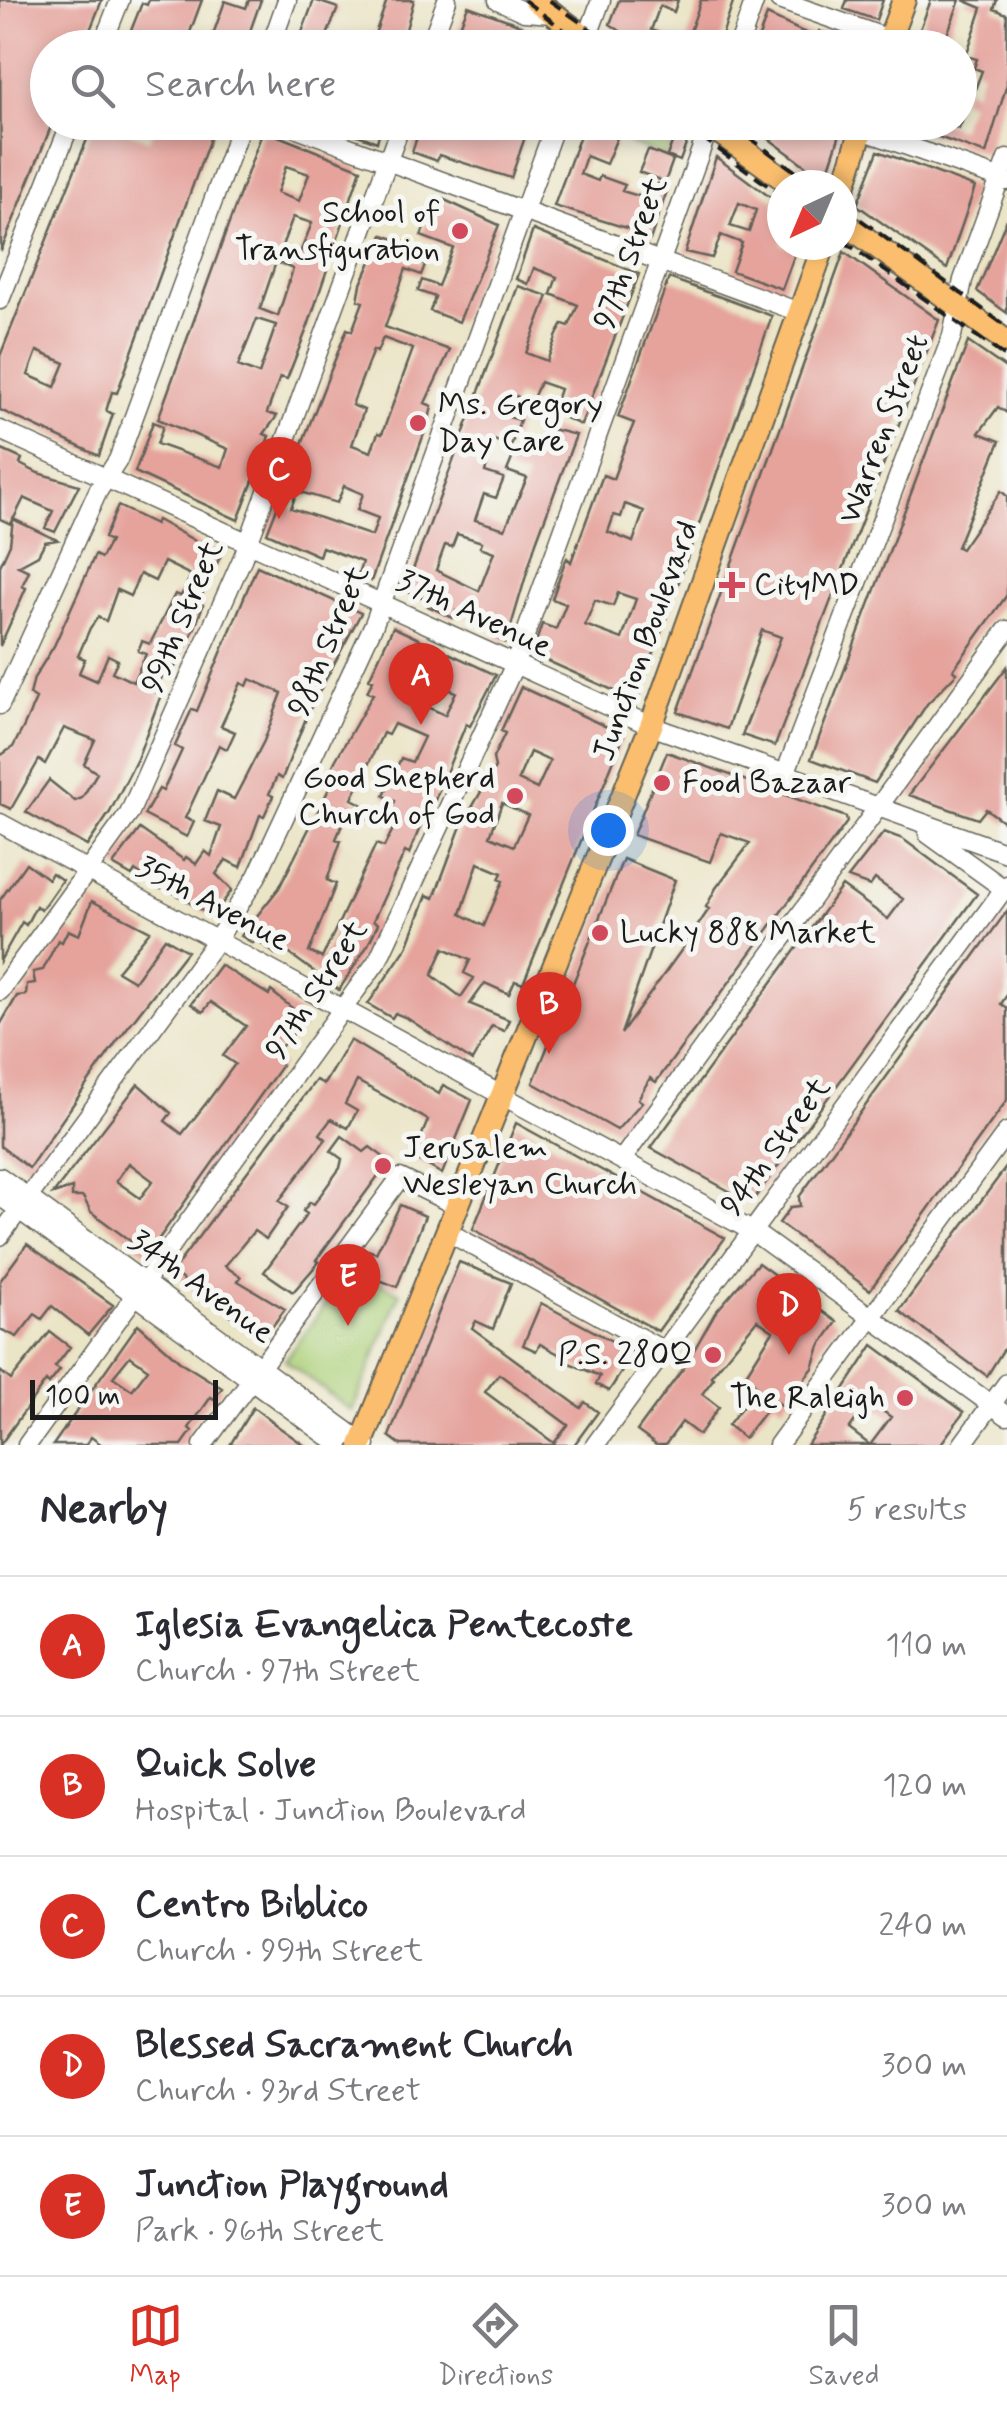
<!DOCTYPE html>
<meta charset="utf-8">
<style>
:root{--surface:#fff;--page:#f2f2f3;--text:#2b2b33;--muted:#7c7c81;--line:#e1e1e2;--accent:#d93025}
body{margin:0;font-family:Mynerve,sans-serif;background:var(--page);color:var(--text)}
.compass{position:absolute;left:767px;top:170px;width:90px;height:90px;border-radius:50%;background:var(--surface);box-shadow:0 5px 15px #0003;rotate:224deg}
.scale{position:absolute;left:30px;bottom:25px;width:188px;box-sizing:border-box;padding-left:10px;border:5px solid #1c1c1c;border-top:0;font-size:28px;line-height:35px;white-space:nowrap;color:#1c1c1c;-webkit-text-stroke:8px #f6f6f2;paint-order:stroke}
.you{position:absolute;left:608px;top:830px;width:35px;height:35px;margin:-25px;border:8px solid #fff;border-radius:50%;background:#1a73e8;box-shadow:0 0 0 15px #1a73e833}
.badge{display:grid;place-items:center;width:65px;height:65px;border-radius:50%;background:var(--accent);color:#fff;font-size:32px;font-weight:700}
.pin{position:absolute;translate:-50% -82px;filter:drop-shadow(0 2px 5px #0008)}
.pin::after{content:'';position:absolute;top:52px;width:35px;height:30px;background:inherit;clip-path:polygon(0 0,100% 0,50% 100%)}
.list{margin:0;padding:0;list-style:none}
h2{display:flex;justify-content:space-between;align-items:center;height:130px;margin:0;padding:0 40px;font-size:42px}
h2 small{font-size:32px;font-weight:400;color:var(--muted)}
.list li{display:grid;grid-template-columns:65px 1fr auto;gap:30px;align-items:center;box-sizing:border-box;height:140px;padding:0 40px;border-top:2px solid var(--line)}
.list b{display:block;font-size:38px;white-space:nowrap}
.list p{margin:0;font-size:32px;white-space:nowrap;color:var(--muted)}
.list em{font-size:32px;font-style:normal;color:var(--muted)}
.icon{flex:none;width:55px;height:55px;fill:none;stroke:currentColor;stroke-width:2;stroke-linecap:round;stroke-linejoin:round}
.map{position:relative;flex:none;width:1007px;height:1445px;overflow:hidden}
.search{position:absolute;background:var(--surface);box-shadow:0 5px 15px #0003;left:30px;right:30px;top:30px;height:110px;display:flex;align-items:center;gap:25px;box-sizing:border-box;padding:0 35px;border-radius:55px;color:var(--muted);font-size:38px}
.sheet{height:830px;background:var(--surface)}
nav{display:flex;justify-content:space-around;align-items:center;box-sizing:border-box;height:140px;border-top:2px solid var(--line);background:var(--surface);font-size:28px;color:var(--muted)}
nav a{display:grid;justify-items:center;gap:5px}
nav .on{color:var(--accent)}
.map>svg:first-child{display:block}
</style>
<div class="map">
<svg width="1007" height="1445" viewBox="0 0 1007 1445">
<rect width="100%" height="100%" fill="#f6f6f2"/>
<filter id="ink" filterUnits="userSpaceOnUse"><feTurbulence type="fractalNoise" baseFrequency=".01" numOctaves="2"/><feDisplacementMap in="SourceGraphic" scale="20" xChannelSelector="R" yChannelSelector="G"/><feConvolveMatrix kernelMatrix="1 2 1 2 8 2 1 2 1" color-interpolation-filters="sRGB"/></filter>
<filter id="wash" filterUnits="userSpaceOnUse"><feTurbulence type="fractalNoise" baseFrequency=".0048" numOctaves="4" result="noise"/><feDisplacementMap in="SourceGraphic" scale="40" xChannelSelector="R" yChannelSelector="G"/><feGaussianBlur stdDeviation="2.25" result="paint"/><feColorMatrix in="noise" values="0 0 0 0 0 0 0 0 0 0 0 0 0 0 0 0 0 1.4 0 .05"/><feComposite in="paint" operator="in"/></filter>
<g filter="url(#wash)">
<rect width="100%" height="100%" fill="#ebe5c8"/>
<path fill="#acd079" stroke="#64764a" stroke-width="2.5" d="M634 123H667L677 129 667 157 628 143Z
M351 1269 400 1293 352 1411 285 1360Z"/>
<g id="blocks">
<path fill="#e5a39c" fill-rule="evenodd" d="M0 0H102L83 48H48V122L52 124 1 251Z
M149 0H202L189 35 210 43 225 1 246 8 249 0H261L244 48H124L142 3 147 5Z
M314 0 338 8 322 48H296Z
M387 0H414L401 48H384L387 38 375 34Z
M619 0H678L674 12 660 6 651 30 686 43 701 0H734L718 48H645L610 24Z
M847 0H883L876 20 844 9Z
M931 0H960L942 48H913Z
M963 0H997L994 9 1007 14V84L986 154 902 124 941 122 959 129 970 103 961 99 965 89 974 92 982 71 974 68 977 59 966 56 982 8Z
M468 6 513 22 570 48H507L490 41 488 48H451Z
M767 15 801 31 817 37 819 31 861 48H755Z
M94 122H130L126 131 149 140 156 122H216L117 393 112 392 106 411 113 414 99 456 0 410V356ZM37 351 65 363 55 387 28 375Z
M347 122H382L377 142 344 130Z
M422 122H456L496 137 501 122H541L527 131 511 178 439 155 437 161 412 152Z
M585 122 620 127 622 122H633L628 137 619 133 606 164 586 156 580 174 598 181 600 176 625 185 622 191 652 200 658 184 668 188 650 240 638 236 640 232 554 206Z
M746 122 799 128 801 122H844L825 180Z
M677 129 688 139 680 161 667 156Z
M263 130 361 169 308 326 287 379 280 377 267 413 277 416 264 434 269 436 261 460 238 520 135 472 153 422 163 426 157 444 222 467 228 449 158 419ZM286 166 309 174 299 201 277 193ZM293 217 312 223 298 258 280 251ZM276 262 293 269 278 316 260 309ZM257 319 276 325 259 374 238 366Z
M648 150 673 160 665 182 639 172Z
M878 151 975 187 947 269 857 205Z
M716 157 782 206V245H798L782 289 732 271 742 243 721 235 712 258 685 252ZM739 203 756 210 749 232 730 226Z
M436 196 499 225 459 322 430 311 435 297 418 291 422 280 438 286 453 248 421 236Z
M1006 221 1007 222V313L977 291Z
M533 230 639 274 581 425 552 412 560 389 540 382 531 403 516 396 508 417 520 420 511 446 494 440 485 472 504 478 496 498 484 494 475 520 505 529 527 478 507 471 516 449 531 455 538 437 548 440 552 429 576 435 536 542 506 643 495 637 499 626 456 611 453 618 428 606 430 600 405 591 518 286 548 296 526 353 547 361 557 335 563 324 569 326 578 305 551 294 557 277 534 268 528 284 516 279ZM457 534 482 542 480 547 494 552 479 591 436 570 445 545 452 547Z
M383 235 409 244 404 257 425 265 421 275 406 269 385 327 450 350 425 403 432 406 429 420 371 581 358 575 362 562 322 547 319 556 267 533 347 329 352 331 363 302 358 300 361 284ZM383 338 413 349 382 434 378 433 371 452 352 445 364 410 352 405 373 350 377 352ZM344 486 363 494 357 510 378 518 372 536 291 508 297 491 337 503Z
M844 252 939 320 775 746 742 735 781 637 762 630 727 729 678 712Z
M669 278 772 316 637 701 532 654 542 624 556 629 566 604 552 599 564 564 567 558 571 562 603 475 613 479 622 454 634 423 618 417ZM625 504 644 511 633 542 608 532 614 515 621 517ZM618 593 636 599 622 639 585 625 595 600 613 606Z
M968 342 1007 369V413L998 407 979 433 1000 441 957 547 961 549 1001 491 1007 496V595L953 670 957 673 927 704 875 783 811 759Z
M0 449 22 459 20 464 38 473 79 485 55 532 45 528 53 511 24 498 11 524 0 519Z
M118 506 155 524 157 520 221 555 198 603 203 605 194 630 175 667 168 664 155 692 161 695 137 759 110 812 87 846 26 812 49 780 75 801 82 798 97 773 84 764 95 740 64 728 45 764 39 760 11 809 0 804V756L13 747 24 726 36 699 30 695 34 678 54 646 95 555 101 558 110 541 104 538ZM164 562 191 575 181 596 175 594 150 644 142 641 138 651 146 654 133 682 112 672 118 660 108 655 97 681 79 673 85 659 78 656 90 628 98 617 106 621 117 590 130 596 140 574 155 581Z
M13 519 57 540 45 542 38 555 18 566 29 571 22 586 26 588 0 646V566L10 544Z
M257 566 361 613 308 713 282 779 277 776 269 794 273 796 264 816 260 815 241 867 226 860 216 874 232 890 212 917 163 886 161 889 135 871 132 876 113 865 140 829 184 860 186 857 196 864 205 851 211 856 221 827 205 821 217 791 234 799 264 741 282 693 250 679 247 686 241 683 221 726 235 732 227 749 219 745 185 818 194 822 187 837 144 815 159 789 163 791 177 761 182 750 175 746 192 709 197 711Z
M393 627 496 675 470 726 466 724 428 817 425 815 409 854 405 852 392 880 373 921 378 924 368 945 339 990 283 949 275 954 256 939 253 943 241 936 279 888 322 803 336 774 330 772 335 761 373 694 367 692 373 680 369 679ZM412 676 456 692 445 715 403 696ZM394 724 424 737 412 762 401 758 384 796 395 801 386 821 395 825 384 847 376 844 322 958 309 952 336 884 327 880 341 841 336 839 348 811 367 819 371 809 352 799 383 733 388 735Z
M1007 667V824L986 809 978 819 909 795Z
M521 687 624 735 523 984 515 981 509 994 485 983 470 1004 509 1020 504 1031 492 1026 472 1061 407 1018 395 1013 392 1018 368 1004 407 947 427 895 434 898 461 826 495 768 493 758 505 733 501 731ZM530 752 550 761 537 789 518 780ZM502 803 528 815 514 846 490 836ZM478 863 502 873 499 879 503 881 484 926 461 914ZM444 948 470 960 464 973 474 978 461 997 432 975Z
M667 752 846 817 847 822 656 1082 650 1078 638 1099 642 1102 617 1130 533 1083 623 859 675 880 621 1034 680 952 709 909 706 907 716 888 750 843 721 833 710 862 633 835Z
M884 832 903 839 977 894 751 1203 651 1148 842 886 888 919 903 899 875 879 870 886 848 878Z
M26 863 48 879 52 873 62 880 41 910 36 906 26 925 22 922 0 961V900Z
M92 901 150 931 117 971 134 981 165 938 187 951 117 1041 29 1168 0 1146V1025L17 996 26 995 27 984 35 983 33 972 43 970 58 940 62 942 68 930 79 935Z
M1007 911V995L1001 1004 1007 1008V1100L870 1290 779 1223 791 1207 800 1206 799 1197Z
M220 965 269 995 271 991 307 1020 272 1056 282 1065 148 1254 91 1212 83 1197H72V1188L53 1194 138 1084 171 1113 165 1121 182 1134 207 1102 235 1064 223 1056 246 1026 211 1002 203 1012 191 1004ZM129 1163 153 1181 140 1198 116 1181Z
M350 1040 439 1094 443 1085 472 1100 442 1174 413 1157 428 1120 357 1081 345 1104 357 1111 348 1128 331 1119 320 1134 326 1139 279 1201 288 1207 266 1239 254 1231 225 1266 241 1277 238 1281 285 1309 263 1339 172 1272 316 1080 324 1084Z
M516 1123 725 1238 658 1331 473 1229Z
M342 1136 364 1152 370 1147 389 1161 316 1260 319 1262 293 1292 264 1272 307 1214 303 1211 310 1202 314 1204 340 1168 342 1159 331 1151Z
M1007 1166V1344L987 1376 899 1311Z
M400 1205 425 1216 397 1287 359 1272 368 1250 376 1253Z
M27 1244 113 1305 88 1335 52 1306 42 1319 35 1314 17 1337 0 1329V1281Z
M459 1262 511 1283 493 1329 476 1321 472 1328 581 1408 585 1402 598 1412 574 1445H401L389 1436ZM499 1374 568 1425 554 1443 485 1392Z
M758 1263 780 1279 778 1283 800 1292 805 1314 812 1304 837 1322 820 1346 813 1368 783 1406 774 1400 744 1438 728 1425 757 1387 746 1374 773 1331 757 1320 711 1376 714 1378 702 1394 719 1407 699 1435 682 1422 665 1445H656L637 1431 685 1366 715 1313Z
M541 1303 634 1353 609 1391 596 1384 600 1376 562 1360 564 1357 540 1344 536 1351 523 1345Z
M138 1324 182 1363 222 1388 214 1399 211 1397 189 1428 192 1431 182 1445H102L91 1437 86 1445H53ZM130 1356 148 1369 132 1390 113 1377Z
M50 1332 70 1347 55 1367 60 1370 49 1384 46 1381 0 1445V1371L11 1380Z
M873 1345 964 1412 940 1445H870L891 1417 869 1401 849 1429 870 1445H807Z
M253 1407 276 1425 304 1445H230Z"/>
</g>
</g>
<g filter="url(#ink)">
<use href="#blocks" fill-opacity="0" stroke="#646258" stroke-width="2.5"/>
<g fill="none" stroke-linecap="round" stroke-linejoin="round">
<defs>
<path id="minor" d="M498 0 524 12 553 14
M779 0 889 39
M584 47 601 0
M101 48 120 0
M270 48 287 0
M429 48 447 0
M738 48 755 0
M281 122 799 312
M862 130 1007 181
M0 300 71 122
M0 430 651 726 1007 853
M0 705 98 491 118 460 242 122
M785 774 952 336 963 280 1007 159
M0 823 752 1231 1007 1416
M928 834 1007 891
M0 991 129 814 243 557 402 122
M623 1158 1007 630
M0 1177 366 1445
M0 1196 340 1445
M448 1232 664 1351
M0 1236 217 940 257 876 374 624 556 122
M27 1445 378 960 514 666 711 122
M203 1445 400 1178 457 1206
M595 1445 1007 885
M778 1445 1007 1132
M962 1445 1007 1383"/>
<path id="major" d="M535 0 599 48
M886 48 904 0
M705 122 792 185
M842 193 864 122
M842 221 1007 342
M361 1445 651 726 824 245"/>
</defs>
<use href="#minor" stroke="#646258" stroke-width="21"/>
<use href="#major" stroke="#646258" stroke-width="26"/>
<use href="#minor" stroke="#fff" stroke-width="18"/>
<use href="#major" stroke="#fabe6e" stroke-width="22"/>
<path stroke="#1c1c1c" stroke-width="4" stroke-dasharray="15 8" stroke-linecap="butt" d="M524 0 588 48
M549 0 617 48
M681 122 782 196
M728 122 814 185
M842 206 1007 327
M842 240 1007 358"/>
</g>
</g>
<g fill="#d1495b" stroke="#f6f6f2" stroke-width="4">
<circle cx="460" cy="231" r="10"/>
<circle cx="418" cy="423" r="10"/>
<path d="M727 570h10v10h10v10h-10v10h-10v-10h-10v-10h10z"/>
<circle cx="662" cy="783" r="10"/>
<circle cx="515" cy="796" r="10"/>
<circle cx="600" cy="933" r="10"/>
<circle cx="383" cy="1166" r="10"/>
<circle cx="713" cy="1355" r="10"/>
<circle cx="905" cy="1398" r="10"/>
</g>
<g text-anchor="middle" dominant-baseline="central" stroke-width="10" stroke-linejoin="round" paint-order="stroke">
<g font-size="32" fill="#1c1c1c" stroke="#f6f6f2" text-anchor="start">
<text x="440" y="213" text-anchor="end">School of<tspan x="440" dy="37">Transfiguration</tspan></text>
<text x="438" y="405">Ms. Gregory<tspan x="438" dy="37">Day Care</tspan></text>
<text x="754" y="585">CityMD</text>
<text x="495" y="778" text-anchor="end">Good Shepherd<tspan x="495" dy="37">Church of God</tspan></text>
<text x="682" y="783">Food Bazaar</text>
<text x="620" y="933">Lucky 888 Market</text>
<text x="403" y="1148">Jerusalem<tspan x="403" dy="37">Wesleyan Church</tspan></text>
<text x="693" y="1355" text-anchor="end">P.S. 280Q</text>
<text x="885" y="1398" text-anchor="end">The Raleigh</text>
</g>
<g font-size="32" fill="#1c1c1c" stroke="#f6f6f2">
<text transform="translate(631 253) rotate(-70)">97th Street</text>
<text transform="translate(884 429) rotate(-69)">Warren Street</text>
<text transform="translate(474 614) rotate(25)">37th Avenue</text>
<text transform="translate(183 617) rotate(-67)">99th Street</text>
<text transform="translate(329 641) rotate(-67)">98th Street</text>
<text transform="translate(646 641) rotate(-70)">Junction Boulevard</text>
<text transform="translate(213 904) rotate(28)">35th Avenue</text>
<text transform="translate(317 990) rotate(-57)">97th Street</text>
<text transform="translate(776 1147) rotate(-54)">94th Street</text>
<text transform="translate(201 1287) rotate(36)">34th Avenue</text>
</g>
</g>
</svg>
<svg class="compass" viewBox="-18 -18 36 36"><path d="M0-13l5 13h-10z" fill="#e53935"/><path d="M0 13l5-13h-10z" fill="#7c7c81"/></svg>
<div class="scale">100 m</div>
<div class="you"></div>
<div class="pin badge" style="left:421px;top:725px">A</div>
<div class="pin badge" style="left:549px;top:1054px">B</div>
<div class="pin badge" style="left:279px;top:519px">C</div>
<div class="pin badge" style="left:789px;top:1355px">D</div>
<div class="pin badge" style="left:348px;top:1326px">E</div>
<div class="search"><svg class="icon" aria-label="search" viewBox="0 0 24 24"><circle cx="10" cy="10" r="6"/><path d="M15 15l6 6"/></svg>Search here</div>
</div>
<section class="sheet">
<h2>Nearby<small>5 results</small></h2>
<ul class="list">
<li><span class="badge">A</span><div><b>Iglesia Evangelica Pentecoste</b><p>Church · 97th Street</p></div><em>110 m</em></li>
<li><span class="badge">B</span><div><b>Quick Solve</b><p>Hospital · Junction Boulevard</p></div><em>120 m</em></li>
<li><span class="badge">C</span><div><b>Centro Biblico</b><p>Church · 99th Street</p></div><em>240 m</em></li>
<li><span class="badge">D</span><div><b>Blessed Sacrament Church</b><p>Church · 93rd Street</p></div><em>300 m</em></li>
<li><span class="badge">E</span><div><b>Junction Playground</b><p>Park · 96th Street</p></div><em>300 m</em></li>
</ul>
</section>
<nav>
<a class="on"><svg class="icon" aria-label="map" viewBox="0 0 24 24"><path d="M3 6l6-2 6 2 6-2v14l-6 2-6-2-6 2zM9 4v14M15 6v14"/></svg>Map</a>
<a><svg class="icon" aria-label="directions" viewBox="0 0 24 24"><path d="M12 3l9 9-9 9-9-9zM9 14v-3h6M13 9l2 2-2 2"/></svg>Directions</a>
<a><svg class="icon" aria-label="saved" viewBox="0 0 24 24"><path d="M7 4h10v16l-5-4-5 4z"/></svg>Saved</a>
</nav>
